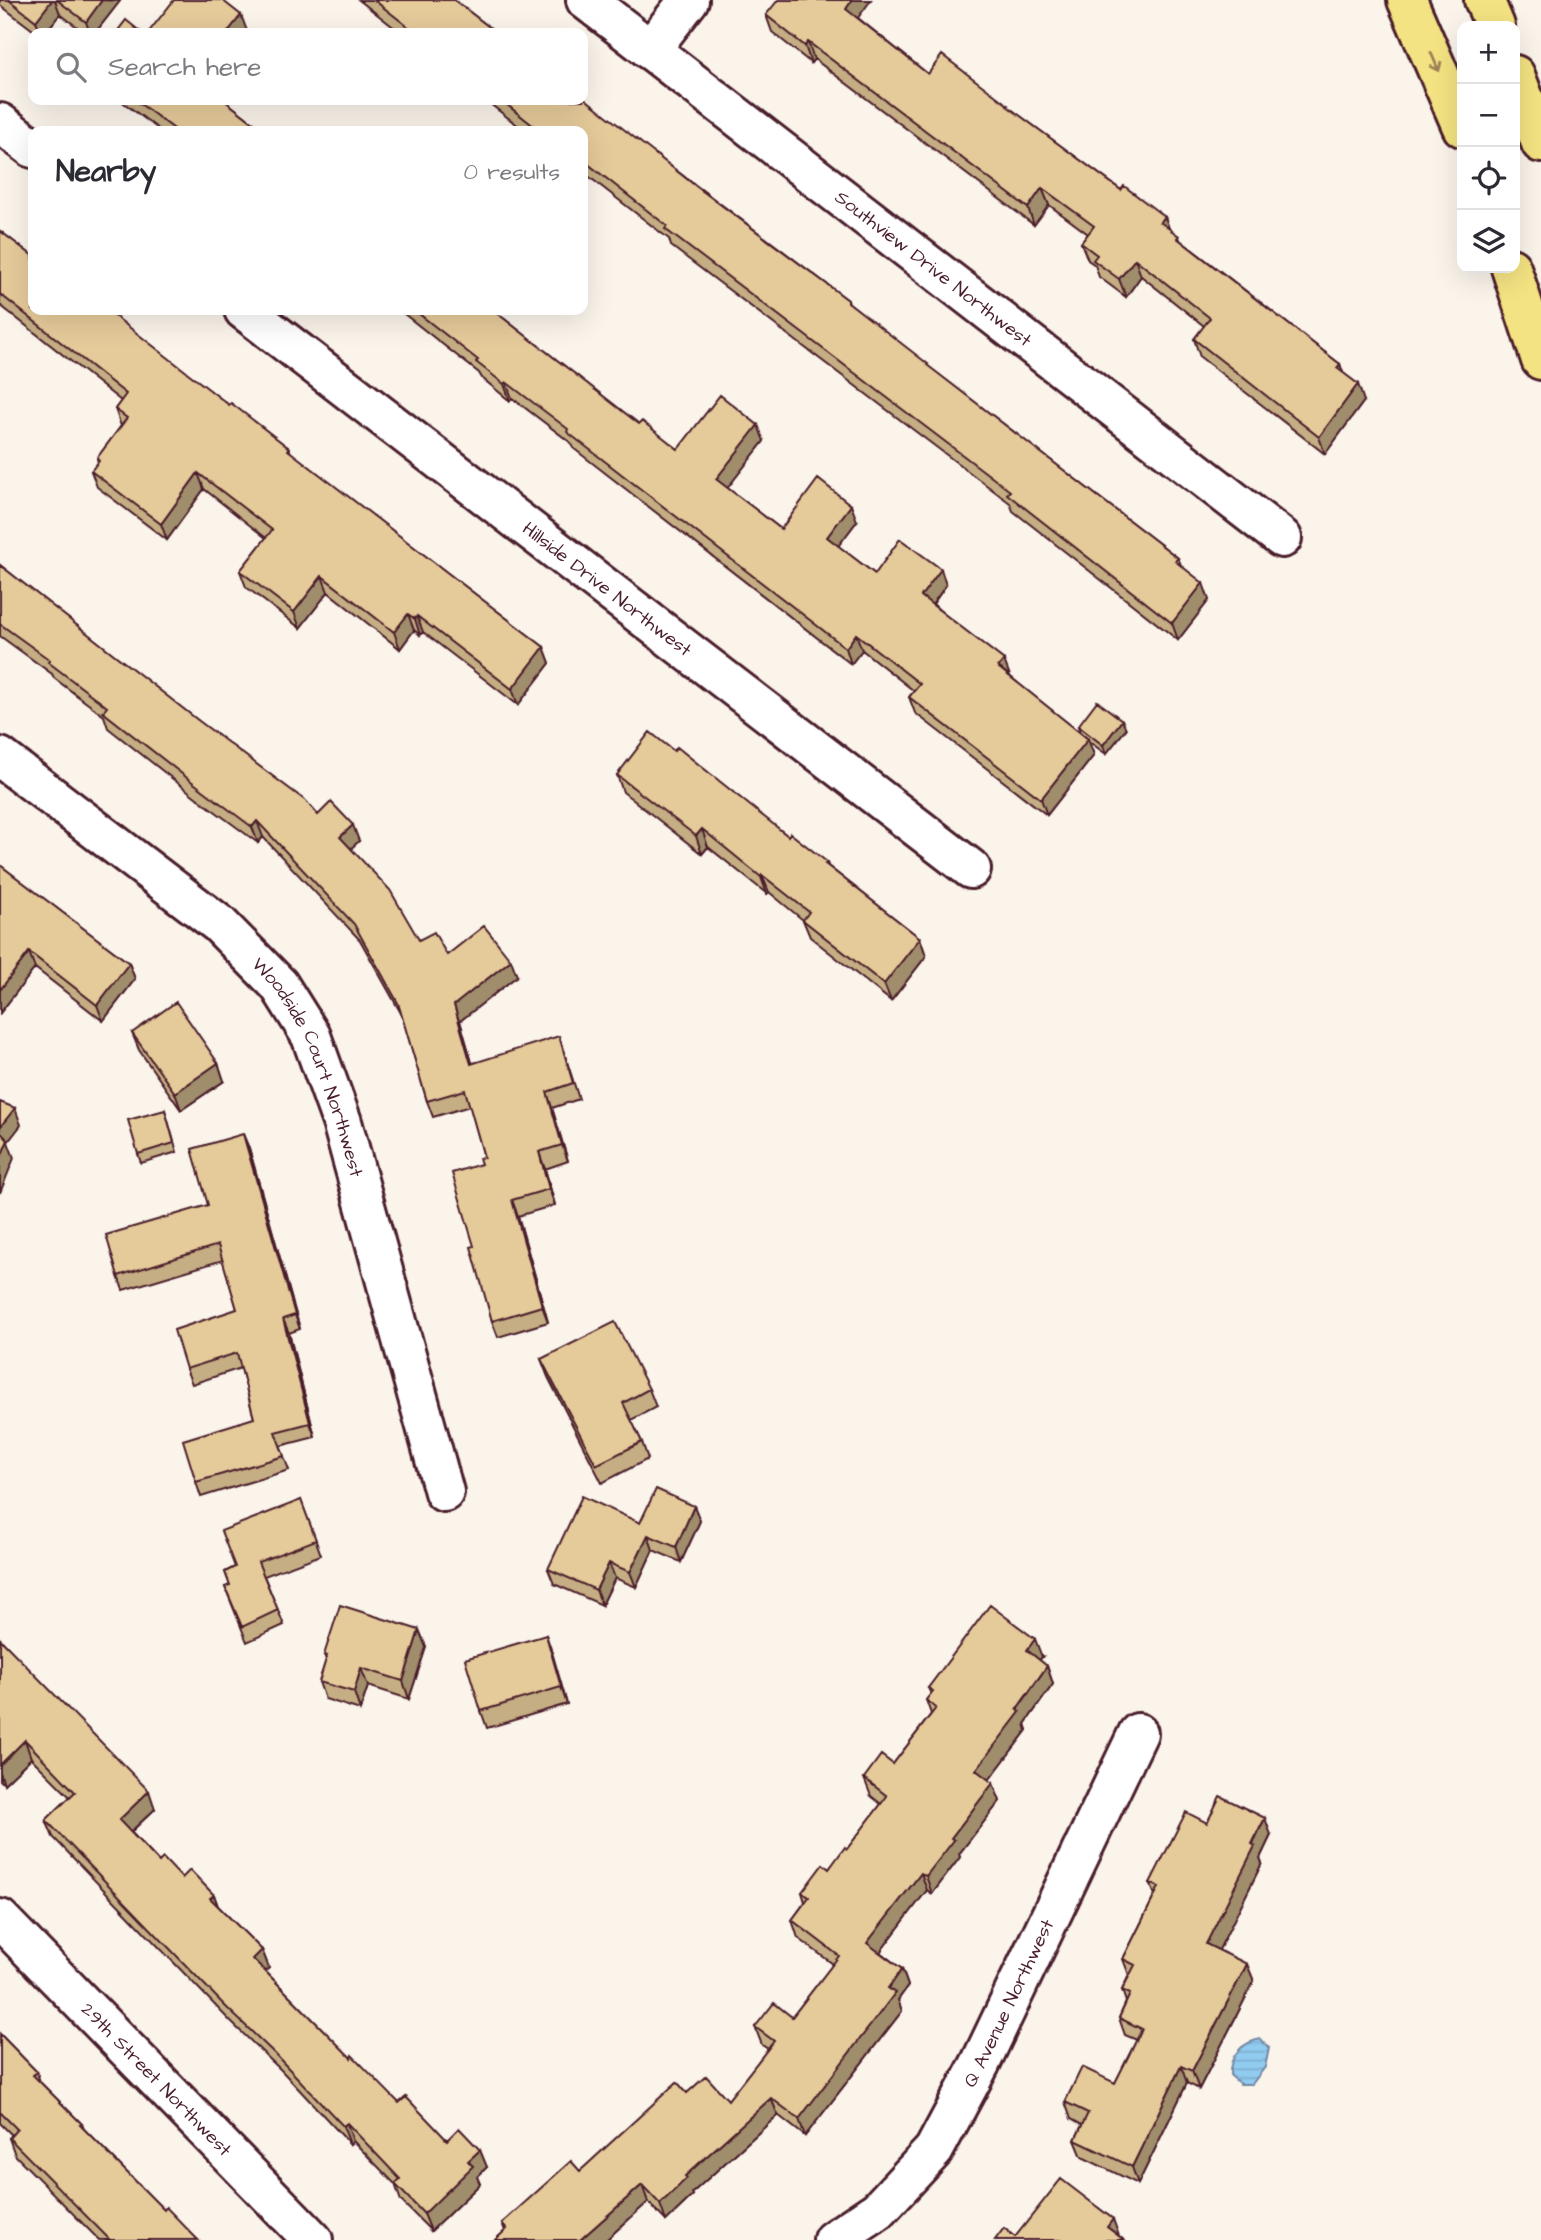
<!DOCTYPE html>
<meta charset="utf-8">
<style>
:root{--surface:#fff;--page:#f2f2f3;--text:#2b2b33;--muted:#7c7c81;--line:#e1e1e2}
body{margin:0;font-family:"Architects Daughter",sans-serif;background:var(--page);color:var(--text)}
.controls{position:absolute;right:21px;top:21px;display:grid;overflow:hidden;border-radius:14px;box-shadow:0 7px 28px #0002}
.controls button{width:63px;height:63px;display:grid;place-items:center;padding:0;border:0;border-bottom:2px solid var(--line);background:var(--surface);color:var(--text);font:35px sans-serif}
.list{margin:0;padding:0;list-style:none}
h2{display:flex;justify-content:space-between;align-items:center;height:91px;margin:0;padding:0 28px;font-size:30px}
h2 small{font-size:23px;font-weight:400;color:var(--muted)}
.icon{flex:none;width:38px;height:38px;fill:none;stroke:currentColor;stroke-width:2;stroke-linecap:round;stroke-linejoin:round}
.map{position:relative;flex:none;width:1541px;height:2240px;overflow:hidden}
.search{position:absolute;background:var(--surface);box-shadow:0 7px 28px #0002;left:28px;top:28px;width:560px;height:77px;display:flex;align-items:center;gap:18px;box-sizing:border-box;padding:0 24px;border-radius:14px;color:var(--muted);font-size:26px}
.panel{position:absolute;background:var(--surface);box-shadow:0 7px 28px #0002;left:28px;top:126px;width:560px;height:189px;border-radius:14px}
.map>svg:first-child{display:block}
</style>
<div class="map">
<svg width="1541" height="2240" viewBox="0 0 1541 2240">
<defs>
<pattern id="water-rules" width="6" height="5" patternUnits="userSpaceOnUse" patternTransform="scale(1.75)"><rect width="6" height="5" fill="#90cbf0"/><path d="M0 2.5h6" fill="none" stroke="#7eaece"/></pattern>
</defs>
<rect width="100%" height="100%" fill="#faf4eb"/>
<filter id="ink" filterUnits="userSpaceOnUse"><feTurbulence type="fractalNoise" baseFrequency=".0143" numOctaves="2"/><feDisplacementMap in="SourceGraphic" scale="14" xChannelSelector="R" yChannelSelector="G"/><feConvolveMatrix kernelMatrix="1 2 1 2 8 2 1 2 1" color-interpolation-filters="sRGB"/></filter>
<g filter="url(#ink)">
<path fill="url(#water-rules)" stroke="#7486a1" stroke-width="2" d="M1261 2039 1269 2048 1265 2067 1252 2084H1240L1230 2075C1229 2055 1243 2042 1261 2039Z"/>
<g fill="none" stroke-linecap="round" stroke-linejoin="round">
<defs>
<g id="minor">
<path id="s1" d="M586 0 1282 538"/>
<path d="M650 50 689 0"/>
<path d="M0 123 33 148"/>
<path id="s2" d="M244 310 971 869"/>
<path id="s3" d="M0 757 219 924 279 985 311 1036 342 1122 444 1492"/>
<path id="s4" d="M0 1919 313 2240"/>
<path id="s5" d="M833 2240 878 2210 934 2150 980 2064 1138 1733"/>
</g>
<path id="major" d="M1407 0 1462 127
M1484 0 1495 26
M1515 75 1541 143
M1511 268 1541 360"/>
</defs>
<use href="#minor" stroke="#4a1f2b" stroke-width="44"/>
<use href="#major" stroke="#4a1f2b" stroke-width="44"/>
<use href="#minor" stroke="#fff" stroke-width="38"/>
<use href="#major" stroke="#f4e382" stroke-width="38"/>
</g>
<path fill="#c5ae84" stroke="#4a1f2b" stroke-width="2" d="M0 0H120V1L95 33H85L60 14 45 33H37L0 5Z
M359 0H454L497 33H401Z
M766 15 858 18 928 74 1009 108 1121 190 1165 217 1169 229 1179 236 1180 240 1340 364 1343 373 1364 401 1325 454 1200 357 1194 339 1204 326 1141 276 1126 297 1099 277 1095 265 1088 260 1081 243 1088 234 1049 205 1034 225 814 59 811 63 772 32Z
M120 100H224L264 131H161Z
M485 100H583L848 300 849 303 929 367 1178 558 1181 565 1209 600 1178 640 1013 511 1010 503 671 246 669 239 583 172V131H525Z
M0 231 229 405 289 448 291 453 544 647 550 663 518 705 423 632 420 635 414 630 400 649 328 592 300 628 246 587 240 571 266 538 204 489 167 540 97 487 91 471 98 463 97 458 121 426 115 409 121 401 0 305Z
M399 310H493L639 424 678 449 758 425 764 441 727 488 781 529 857 521 838 546 875 574 946 585 933 604 1009 676 1080 733 1078 726 1122 720 1126 729 1106 754 1088 741 1094 755 1047 815 915 713 909 697 914 691 862 650 851 664 573 448 571 443 512 398 510 401 482 378 479 373Z
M0 565 318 815 359 841 351 848 419 940 447 955 517 976 460 1021 472 1063 564 1052 579 1099 552 1108 568 1161 545 1169 555 1205 518 1216 548 1322 498 1337 492 1321 474 1246 481 1164 484 1157 470 1106 433 1117 427 1101 402 1015 360 940 263 837 258 843 197 798 108 728 104 716 54 678 52 674 0 636Z
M674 751 788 836 827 862 828 866 920 938 926 956 891 1001 810 937 803 920 769 892 767 894 708 847 702 854 623 792 617 775Z
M0 865 129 963 135 979 103 1021 35 968 0 1013Z
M132 1033 218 1063 224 1081 181 1110 139 1050Z
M165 1110 177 1152 141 1163 138 1154Z
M249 1148 300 1329 289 1333 315 1437 280 1446 289 1470 201 1497 196 1482 254 1418 241 1368 192 1384 186 1369 237 1309 223 1260 123 1290 118 1276 208 1205Z
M541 1359 649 1389 656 1407 631 1420 642 1442 648 1459 602 1483 548 1377Z
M301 1500 321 1555 264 1576 284 1625 247 1642 225 1587 230 1586 225 1572 235 1567Z
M694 1506 700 1521 681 1562 653 1550 636 1587 615 1578 602 1605 554 1584 548 1569 640 1523Z
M419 1630 426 1647 409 1699 368 1686 360 1710 325 1699 319 1682 326 1660 324 1655Z
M546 1635 567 1704 487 1728 481 1711Z
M0 1639 155 1809 131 1832 159 1862 182 1878 214 1895 218 1906 262 1950 269 1968 265 1971 351 2058 399 2103 447 2140 487 2167 477 2177 480 2184 431 2231 401 2201 395 2184 353 2141 350 2144 281 2070 231 2022 53 1837 46 1820 70 1797 31 1758 4 1784 0 1780Z
M1042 1657 1039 1660 1047 1666 1053 1684 1025 1724 1027 1730 989 1780 1000 1801 959 1854 960 1857 932 1894 927 1890 880 1952 902 1969 908 1986 898 2000 902 2011 805 2136 778 2115 692 2193 693 2195 666 2221 648 2202 606 2240H495L505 2231 502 2223 580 2171 687 2093 728 2100 768 2049 762 2045 755 2027 792 2017 833 1964 798 1938 792 1920 805 1902 802 1892 829 1869 847 1849 881 1804 871 1796 864 1778 893 1764 931 1714 926 1700 931 1694 928 1688Z
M1271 1835 1260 1858 1262 1863 1218 1950 1254 1981 1199 2089 1187 2083 1138 2184 1082 2157 1075 2140 1082 2125 1071 2119 1065 2102 1115 2083 1137 2040 1125 2035 1119 2018 1126 2002 1122 1990 1129 1975 1123 1959 1155 1895 1150 1883Z
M0 2034 37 2072 40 2082 82 2124 84 2129 164 2210 198 2240H99L15 2155 9 2138 12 2135 0 2123Z"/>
<path fill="#a08d6c" stroke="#4a1f2b" stroke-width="2" d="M52 0H55L60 14 45 33H41L36 21Z
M102 0 120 1 95 33H90L86 22Z
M852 0H871L852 26 846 9Z
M241 15 247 31 245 33H227Z
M808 42 814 59 811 63 805 46Z
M1042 188 1049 205 1034 225 1028 208Z
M1165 217 1171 234 1160 222Z
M1135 259 1141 276 1126 297 1119 279Z
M1340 364 1346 381 1337 368Z
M506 382 512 398 510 401 504 384Z
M1358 384 1364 401 1325 454 1319 437Z
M758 425 764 441 722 495 716 479Z
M198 473 204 489 167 540 161 524Z
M851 505 857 521 833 553 827 537Z
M941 569 946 585 927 612 921 596Z
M322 576 328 592 300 628 294 612Z
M1203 583 1209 600 1178 640 1172 623Z
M408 614 414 630 400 649 394 632Z
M417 616 423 632 420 635 415 619Z
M856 634 862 650 851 664 846 648Z
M544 647 550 663 518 705 512 689Z
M1004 660 1010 676 998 667Z
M1122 720 1126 729 1106 754 1103 745Z
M1088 739 1094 755 1047 815 1041 799Z
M257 821 263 837 258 843 252 827Z
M353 825 359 841 346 853 340 837Z
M702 829 708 847 702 854 696 836Z
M762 875 769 892 767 894 761 877Z
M920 938 926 956 891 1001 884 984Z
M29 952 35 968 0 1013V990Z
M511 960 517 976 460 1021 477 1080 454 1005Z
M129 963 135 979 103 1021 97 1005Z
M218 1063 224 1081 181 1110 175 1093Z
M547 1092 552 1108 568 1161 562 1145Z
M15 1108 21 1125 8 1142 14 1158 0 1193V1127Z
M243 1134 249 1148 300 1329 295 1315Z
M539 1152 545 1169 555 1205 549 1189Z
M512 1200 518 1216 548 1322 542 1306Z
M283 1319 289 1333 315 1437 310 1423Z
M694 1506 700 1521 681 1562 676 1547Z
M648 1535 653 1550 636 1587 630 1572Z
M609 1563 615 1578 602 1605 596 1590Z
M419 1630 426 1647 409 1699 403 1681Z
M546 1635 552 1652 567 1704 561 1687Z
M1035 1639 1042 1657 1033 1668 1027 1650Z
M1047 1666 1053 1684 1025 1724 1027 1730 983 1788 976 1770Z
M361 1668 368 1686 360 1710 354 1692Z
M25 1740 31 1758 4 1784 0 1772V1765Z
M993 1783 1000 1801 959 1854 960 1857 932 1894 926 1876 951 1838Z
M149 1791 155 1809 125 1837 119 1820Z
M1265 1818 1271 1835 1260 1858 1262 1863 1213 1962 1206 1944Z
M921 1873 927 1890 874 1960 867 1943Z
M214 1895 220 1912 210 1898Z
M262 1950 269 1968 259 1977 253 1959Z
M1247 1964 1254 1981 1199 2089 1192 2071Z
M902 1969 908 1986 898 2000 902 2011 805 2136 799 2119Z
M1181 2066 1187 2083 1138 2184 1132 2167Z
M771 2098 778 2115 692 2193 693 2195 666 2221 660 2204 685 2176Z
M347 2123 353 2141 350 2144 343 2126Z
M480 2150 487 2167 477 2177 480 2184 431 2231 424 2214 468 2161Z
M642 2185 648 2202 606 2240H580Z
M1113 2219 1119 2236 1107 2227Z"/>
<path fill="#e5ca9a" stroke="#4a1f2b" stroke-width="2" d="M9 0H52L36 21Z
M57 0H102L86 22Z
M174 0H222L241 15 227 33H148Z
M374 0H454L497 33H416Z
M778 0H852L846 9 928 74 942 55 1008 105 1007 106 1121 190 1124 186 1165 217 1160 222 1179 236 1177 238 1340 364 1337 368 1358 384 1319 437 1194 339 1210 318 1135 259 1119 279 1093 260 1097 255 1081 243 1094 226 1042 188 1028 208 808 42 805 46 766 15Z
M126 20 142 33H116Z
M583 97 697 187 848 300V302L928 364 927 365 1178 558 1175 561 1203 583 1172 623 1007 494 1010 491 665 229 667 226 583 160V131H540L501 100H583Z
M135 100H224L264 131H177Z
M0 231 33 256V310H107L229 405 231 403 289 448 288 450 544 647 512 689 417 616 415 619 408 614 394 632 322 576 294 612 240 571 272 530 198 473 161 524 91 471 99 461 97 458 127 418 115 409 126 394 0 294Z
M414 310H493L639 424 642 421 678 449 720 395 758 425 716 479 781 529 818 479 851 505 827 537 875 574 900 539 941 569 921 596 1004 660 998 667 1088 739 1041 799 909 697 920 684 856 634 846 648 567 432 568 429 506 382 504 384 476 362 478 360Z
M0 565 199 721 306 801 318 815 331 802 353 825 340 837 390 890 419 940 434 932 447 955 484 926 511 960 454 1005 471 1064 559 1036 573 1083 547 1092 562 1145 539 1152 549 1189 512 1200 542 1306 492 1321 471 1247 474 1246 452 1173 481 1164 479 1158 484 1157 465 1090 427 1101 398 1003 354 924 257 821 252 827 191 781 103 712 107 707 48 662 50 660 0 624Z
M1097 701 1122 720 1103 745 1078 726Z
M650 732 674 751 677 747 788 836 790 833 827 862 825 864 920 938 884 984 803 920 809 912 762 875 761 877 702 829 696 836 617 775Z
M0 865 129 963 97 1005 29 952 0 990Z
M176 1002 218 1063 175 1093 132 1033Z
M0 1102 15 1108 0 1127Z
M165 1110 174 1143 138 1154 128 1120Z
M0 1132 8 1140 0 1159Z
M243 1134 295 1315 283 1319 310 1423 275 1432 284 1456 196 1482 183 1440 254 1418 237 1353 186 1369 174 1330 237 1309 218 1245 118 1276 106 1235 208 1205 192 1149Z
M615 1322 649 1389 623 1403 642 1442 596 1465 541 1359Z
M656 1489 694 1506 676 1547 648 1535 630 1572 609 1563 596 1590 548 1569 582 1496 640 1523Z
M301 1500 316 1540 258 1562 278 1610 242 1627 225 1587 230 1585 225 1572 235 1567 221 1531Z
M340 1605 419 1630 403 1681 361 1668 354 1692 319 1682 327 1656 324 1655Z
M990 1605 1035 1639 1027 1650 1047 1666 1017 1709 1020 1712 976 1770 993 1783 951 1838 954 1840 926 1876 921 1873 867 1943 902 1969 888 1988 895 1993 799 2119 771 2098 685 2176 687 2178 660 2204 642 2185 580 2240H495L507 2229 502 2223 571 2161 580 2171 677 2082 687 2093 706 2076 728 2100 774 2041 755 2027 774 2003 792 2017 839 1956 792 1920 809 1897 802 1892 823 1864 829 1869 845 1847 847 1849 887 1796 864 1778 881 1755 893 1764 936 1708 926 1700 933 1691 928 1688Z
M546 1635 561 1687 481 1711 465 1659Z
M0 1639 149 1791 119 1820 159 1862 163 1858 182 1878 190 1870 214 1895 210 1898 262 1950 253 1959 351 2058 352 2055 399 2103 406 2097 447 2140 459 2128 480 2150 468 2161 473 2166 424 2214 395 2184 400 2179 347 2123 343 2126 274 2053 224 2005 46 1820 75 1792 25 1740 0 1765Z
M1220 1796 1265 1818 1252 1844 1255 1846 1206 1944 1247 1964 1192 2071 1181 2066 1132 2167 1075 2140 1088 2113 1065 2102 1082 2067 1115 2083 1142 2029 1119 2018 1130 1994 1122 1990 1135 1965 1123 1959 1159 1887 1150 1883 1186 1812 1207 1823Z
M0 2034 37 2072 33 2075 82 2124 80 2125 164 2210 166 2207 198 2240H110L9 2138 17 2129 0 2112Z
M1061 2179 1113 2219 1107 2227 1124 2240H995L1004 2228 1015 2237Z"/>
<defs><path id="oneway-shaft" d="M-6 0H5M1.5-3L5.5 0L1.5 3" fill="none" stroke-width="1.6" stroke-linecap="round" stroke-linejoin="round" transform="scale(1.75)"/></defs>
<use stroke="#9f8156" href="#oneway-shaft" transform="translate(1435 62) rotate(67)"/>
</g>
<g text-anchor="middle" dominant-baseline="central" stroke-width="5" stroke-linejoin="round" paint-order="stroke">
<g font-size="19" fill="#4a1f2b" stroke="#fff">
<text stroke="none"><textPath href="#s1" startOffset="439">Southview Drive Northwest</textPath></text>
<text stroke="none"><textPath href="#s2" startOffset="458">Hillside Drive Northwest</textPath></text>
<text stroke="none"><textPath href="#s3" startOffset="448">Woodside Court Northwest</textPath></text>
<text stroke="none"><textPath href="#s5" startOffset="301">Q Avenue Northwest</textPath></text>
<text stroke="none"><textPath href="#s4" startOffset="224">29th Street Northwest</textPath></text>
</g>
</g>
</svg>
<div class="controls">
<button>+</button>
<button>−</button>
<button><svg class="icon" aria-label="locate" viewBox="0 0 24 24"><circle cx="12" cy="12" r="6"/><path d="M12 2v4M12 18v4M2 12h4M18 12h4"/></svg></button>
<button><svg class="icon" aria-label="layers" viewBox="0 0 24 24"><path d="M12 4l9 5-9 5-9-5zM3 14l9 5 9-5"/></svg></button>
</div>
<div class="search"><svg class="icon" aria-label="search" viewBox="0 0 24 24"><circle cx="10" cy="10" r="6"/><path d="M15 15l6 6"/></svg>Search here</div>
<section class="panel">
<h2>Nearby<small>0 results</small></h2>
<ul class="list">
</ul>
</section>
</div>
